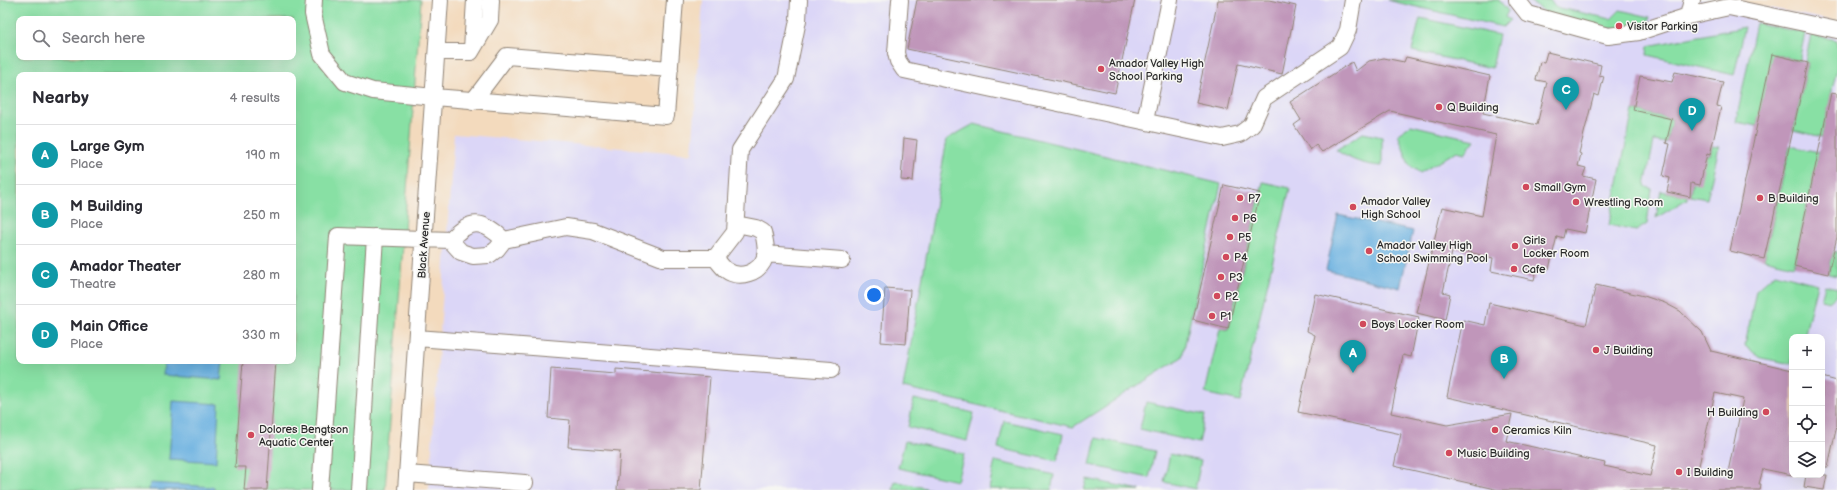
<!DOCTYPE html>
<meta charset="utf-8">
<style>
:root{--surface:#fff;--page:#f2f2f3;--text:#2b2b33;--muted:#7c7c81;--line:#e1e1e2;--accent:#0b8043}
body{margin:0;font-family:"Balsamiq Sans",sans-serif;background:var(--page);color:var(--text)}
.controls{position:absolute;right:12px;bottom:12px;display:grid;overflow:hidden;border-radius:8px;box-shadow:0 4px 16px #0002}
.controls button{width:36px;height:36px;display:grid;place-items:center;padding:0;border:0;border-bottom:1px solid var(--line);background:var(--surface);color:var(--text);font:20px sans-serif}
.you{position:absolute;left:874px;top:295px;width:14px;height:14px;margin:-10px;border:3px solid #fff;border-radius:50%;background:#1a73e8;box-shadow:0 0 0 6px #1a73e833}
.badge{display:grid;place-items:center;width:26px;height:26px;border-radius:50%;background:var(--accent);color:#fff;font-size:13px;font-weight:700}
.pin{position:absolute;translate:-50% -33px;filter:drop-shadow(0 1px 2px #0008)}
.pin::after{content:'';position:absolute;top:21px;width:14px;height:12px;background:inherit;clip-path:polygon(0 0,100% 0,50% 100%)}
.list{margin:0;padding:0;list-style:none}
h2{display:flex;justify-content:space-between;align-items:center;height:52px;margin:0;padding:0 16px;font-size:17px}
h2 small{font-size:13px;font-weight:400;color:var(--muted)}
.list li{display:grid;grid-template-columns:26px 1fr auto;gap:12px;align-items:center;box-sizing:border-box;height:60px;padding:0 16px;border-top:1px solid var(--line)}
.list b{display:block;font-size:15px;white-space:nowrap}
.list p{margin:0;font-size:13px;white-space:nowrap;color:var(--muted)}
.list em{font-size:13px;font-style:normal;color:var(--muted)}
.icon{flex:none;width:22px;height:22px;fill:none;stroke:currentColor;stroke-width:2;stroke-linecap:round;stroke-linejoin:round}
.map{position:relative;flex:none;width:1837px;height:490px;overflow:hidden}
.search{position:absolute;background:var(--surface);box-shadow:0 4px 16px #0002;left:16px;top:16px;width:280px;height:44px;display:flex;align-items:center;gap:10px;box-sizing:border-box;padding:0 14px;border-radius:8px;color:var(--muted);font-size:15px}
.panel{position:absolute;background:var(--surface);box-shadow:0 4px 16px #0002;left:16px;top:72px;width:280px;height:292px;border-radius:8px}
.map>svg:first-child{display:block}
</style>
<div class="map">
<svg width="1837" height="490" viewBox="0 0 1837 490">
<rect width="100%" height="100%" fill="#f6f6f2"/>
<filter id="ink" filterUnits="userSpaceOnUse"><feTurbulence type="fractalNoise" baseFrequency=".025" numOctaves="2"/><feDisplacementMap in="SourceGraphic" scale="8" xChannelSelector="R" yChannelSelector="G"/><feConvolveMatrix kernelMatrix="1 2 1 2 8 2 1 2 1" color-interpolation-filters="sRGB"/></filter>
<filter id="wash" filterUnits="userSpaceOnUse"><feTurbulence type="fractalNoise" baseFrequency=".012" numOctaves="4" result="noise"/><feDisplacementMap in="SourceGraphic" scale="16" xChannelSelector="R" yChannelSelector="G"/><feGaussianBlur stdDeviation="0.9" result="paint"/><feColorMatrix in="noise" values="0 0 0 0 0 0 0 0 0 0 0 0 0 0 0 0 0 1.4 0 .05"/><feComposite in="paint" operator="in"/></filter>
<g filter="url(#wash)">
<rect width="100%" height="100%" fill="#f3dabd"/>
<path fill="#dbd6f7" fill-rule="evenodd" d="M703 0H1732L1837 22V490H429L454 134 692 154ZM1792 337H1822V475H1792Z"/>
<path fill="#88e0a4" stroke="#5a8668" fill-rule="evenodd" d="M0 0H421L385 490H0ZM19 19H293V57H19ZM19 75H293V361H19Z
M1387 0H1499L1508 11 1505 17 1510 20 1503 27Z
M1528 0H1550L1555 7 1611 19 1620 10 1650 17 1647 23 1621 28 1605 29 1549 15Z
M1420 18 1499 35 1492 68 1412 51Z
M1756 23 1805 33 1799 61 1773 54 1757 126 1736 122Z
M1745 27 1734 75 1647 55 1648 46Z
M1811 35 1837 40V68L1822 137 1793 130 1808 63 1805 62Z
M1633 110 1672 119 1666 143 1654 141 1645 186 1652 189 1647 224 1636 231 1609 225Z
M974 124 1221 184 1182 357 1073 427 903 388 947 139Z
M1411 125 1475 140 1465 153 1457 151 1420 173 1409 165 1398 134Z
M1363 133 1382 137V166C1364 165 1351 160 1336 150Z
M1712 146 1719 147 1707 199 1690 196 1692 183 1707 154 1710 155Z
M1790 146 1819 152 1794 266 1764 259Z
M1263 182 1290 188 1240 401 1205 393 1220 328 1228 330Z
M1661 191 1687 196V199L1656 218Z
M1837 251V276L1828 274 1833 253Z
M1775 273 1817 284 1804 337H1792V364L1761 358 1745 346 1756 290Z
M1825 285 1837 288V295L1829 302 1821 300Z
M914 399 974 413 967 441 908 427Z
M1146 402 1205 415 1199 443 1140 429Z
M1004 421 1063 434 1057 461 998 448Z
M1096 438 1155 451 1149 478 1090 465Z
M905 441 964 454 957 481 898 468Z
M1170 454 1201 461 1195 489 1164 482Z
M995 461 1054 475 1051 490 989 489Z
M1087 479 1140 490H1084Z
M895 481 934 490H893Z"/>
<path fill="#69b0e0" stroke="#4a6e86" d="M1338 215 1413 231 1400 288 1326 270Z
M164 361H223L221 380 163 375Z
M173 401 219 404 216 462 169 459Z
M150 483 214 487V490H149Z"/>
<g id="blocks">
<path fill="#c096ba" fill-rule="evenodd" d="M917 0H1135L1115 93 907 49Z
M1218 0H1269L1296 6 1282 74 1238 64 1228 110 1196 103Z
M1547 52 1601 65 1599 75 1604 76 1599 96 1594 94 1579 153 1581 154 1578 166 1586 168 1583 176 1596 179 1585 233 1565 229 1563 238 1557 236 1549 269 1537 268 1534 280 1491 271 1493 258 1453 248 1443 292 1450 294 1445 320 1417 313 1442 207 1482 216 1496 135 1390 111 1322 152 1316 145 1310 150 1294 125 1301 120 1290 102 1352 62 1356 71 1369 61 1384 58 1404 62 1406 57 1490 76 1483 113 1537 125 1547 82 1536 80 1540 62 1544 63Z
M1772 54 1808 63 1764 259 1730 251Z
M1675 72 1723 82 1717 106 1721 107 1710 155 1707 154 1700 185 1691 183 1690 197 1667 192 1670 178 1663 176 1670 144 1666 143 1672 119 1633 110 1640 76 1672 82Z
M1831 93 1837 94V237L1828 274 1794 266Z
M904 138 917 140 913 181 901 180Z
M1224 185 1260 193 1228 329 1193 320Z
M1596 285 1644 296 1665 303 1680 311 1702 332 1711 351 1792 370V475L1763 469 1759 484H1761L1760 490H1499L1394 466 1401 434 1298 412 1315 335 1307 331 1315 294 1419 317 1411 357 1403 355 1391 413 1447 425 1512 414 1506 441 1605 463 1604 466 1650 476 1657 445 1447 397 1463 320 1485 325 1489 303 1586 325ZM1715 393 1743 399 1727 477 1698 470Z
M885 288 910 290 906 344 881 342Z
M243 361H276L267 490H244L246 467H235Z
M551 369 616 374V369L710 377 701 490H617L620 451 568 447 570 420 548 418Z
M1822 377 1837 381V425L1828 467H1822Z
M1806 475H1827L1824 490 1804 487Z"/>
</g>
</g>
<g filter="url(#ink)">
<use href="#blocks" fill-opacity="0" stroke="#8f8274" stroke-width="1"/>
<g fill="none" stroke-linecap="round" stroke-linejoin="round">
<defs>
<path id="minor" d="M314 0 313 14 322 54 345 82 373 91 434 97 666 116 675 0
M900 0 896 53 898 61 904 70 1222 138 1240 134 1252 125 1264 98 1340 47 1348 30 1353 0
M1517 0 1528 14 1608 36 1639 32 1688 16 1729 7 1837 30
M1688 16 1692 0
M472 49 475 0
M437 52H471L490 20 491 0
M473 101 507 56 670 69
M1145 121 1170 0
M450 240C470 218 483 220 504 240
M765 254 842 260
M715 258C719 262 722 267 726 270 739 280 760 273 765 257 767 249 765 241 763 232L756 228 736 224
M417 338 831 370
M407 474 525 483
M320 490 338 236 450 240 461 252 473 256 489 255 497 249 504 240 566 227 593 231 663 258H715L735 232 740 150 786 79 798 20 799 0
M359 490 375 237
M406 490 440 0"/>
</defs>
<use href="#minor" stroke="#8f8274" stroke-width="18"/>
<use href="#minor" stroke="#fff" stroke-width="16"/>
</g>
</g>
<g fill="#d1495b" stroke="#f6f6f2" stroke-width="1.5">
<circle cx="1619" cy="26" r="4"/>
<circle cx="1101" cy="69" r="4"/>
<circle cx="1439" cy="107" r="4"/>
<circle cx="1526" cy="187" r="4"/>
<circle cx="1240" cy="198" r="4"/>
<circle cx="1760" cy="198" r="4"/>
<circle cx="1576" cy="202" r="4"/>
<circle cx="1353" cy="207" r="4"/>
<circle cx="1235" cy="218" r="4"/>
<circle cx="1230" cy="237" r="4"/>
<circle cx="1515" cy="246" r="4"/>
<circle cx="1369" cy="251" r="4"/>
<circle cx="1226" cy="257" r="4"/>
<circle cx="1514" cy="269" r="4"/>
<circle cx="1221" cy="277" r="4"/>
<circle cx="1217" cy="296" r="4"/>
<circle cx="1212" cy="316" r="4"/>
<circle cx="1363" cy="324" r="4"/>
<circle cx="1596" cy="350" r="4"/>
<circle cx="1766" cy="412" r="4"/>
<circle cx="1495" cy="430" r="4"/>
<circle cx="251" cy="435" r="4"/>
<circle cx="1449" cy="453" r="4"/>
<circle cx="1679" cy="472" r="4"/>
</g>
<g text-anchor="middle" dominant-baseline="central" stroke-width="3" stroke-linejoin="round" paint-order="stroke">
<g font-size="11" fill="#2b2b2b" stroke="#f6f6f2" text-anchor="start">
<text x="1627" y="26">Visitor Parking</text>
<text x="1109" y="63">Amador Valley High<tspan x="1109" dy="13">School Parking</tspan></text>
<text x="1447" y="107">Q Building</text>
<text x="1534" y="187">Small Gym</text>
<text x="1248" y="198">P7</text>
<text x="1768" y="198">B Building</text>
<text x="1361" y="201">Amador Valley<tspan x="1361" dy="13">High School</tspan></text>
<text x="1584" y="202">Wrestling Room</text>
<text x="1243" y="218">P6</text>
<text x="1238" y="237">P5</text>
<text x="1523" y="240">Girls<tspan x="1523" dy="13">Locker Room</tspan></text>
<text x="1377" y="245">Amador Valley High<tspan x="1377" dy="13">School Swimming Pool</tspan></text>
<text x="1234" y="257">P4</text>
<text x="1522" y="269">Cafe</text>
<text x="1229" y="277">P3</text>
<text x="1225" y="296">P2</text>
<text x="1220" y="316">P1</text>
<text x="1371" y="324">Boys Locker Room</text>
<text x="1604" y="350">J Building</text>
<text x="1758" y="412" text-anchor="end">H Building</text>
<text x="259" y="429">Dolores Bengtson<tspan x="259" dy="13">Aquatic Center</tspan></text>
<text x="1503" y="430">Ceramics Kiln</text>
<text x="1457" y="453">Music Building</text>
<text x="1687" y="472">I Building</text>
</g>
<g font-size="11" fill="#2b2b2b" stroke="#f6f6f2">
<text transform="translate(424 245) rotate(-86)">Black Avenue</text>
</g>
</g>
</svg>
<div class="controls">
<button>+</button>
<button>−</button>
<button><svg class="icon" aria-label="locate" viewBox="0 0 24 24"><circle cx="12" cy="12" r="6"/><path d="M12 2v4M12 18v4M2 12h4M18 12h4"/></svg></button>
<button><svg class="icon" aria-label="layers" viewBox="0 0 24 24"><path d="M12 4l9 5-9 5-9-5zM3 14l9 5 9-5"/></svg></button>
</div>
<div class="you"></div>
<div class="pin badge" style="left:1353px;top:373px;background:#0f9aa8">A</div>
<div class="pin badge" style="left:1504px;top:379px;background:#0f9aa8">B</div>
<div class="pin badge" style="left:1566px;top:110px;background:#0f9aa8">C</div>
<div class="pin badge" style="left:1692px;top:131px;background:#0f9aa8">D</div>
<div class="search"><svg class="icon" aria-label="search" viewBox="0 0 24 24"><circle cx="10" cy="10" r="6"/><path d="M15 15l6 6"/></svg>Search here</div>
<section class="panel">
<h2>Nearby<small>4 results</small></h2>
<ul class="list">
<li><span class="badge" style="background:#0f9aa8">A</span><div><b>Large Gym</b><p>Place</p></div><em>190 m</em></li>
<li><span class="badge" style="background:#0f9aa8">B</span><div><b>M Building</b><p>Place</p></div><em>250 m</em></li>
<li><span class="badge" style="background:#0f9aa8">C</span><div><b>Amador Theater</b><p>Theatre</p></div><em>280 m</em></li>
<li><span class="badge" style="background:#0f9aa8">D</span><div><b>Main Office</b><p>Place</p></div><em>330 m</em></li>
</ul>
</section>
</div>
